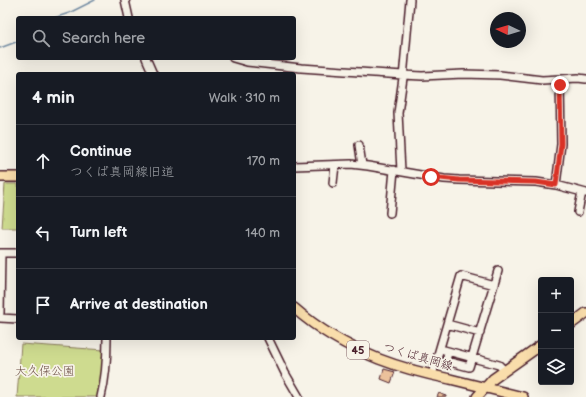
<!DOCTYPE html>
<meta charset="utf-8">
<style>
:root{--surface:#171b24;--page:#242831;--text:#f1f3f6;--muted:#9ea1a6;--line:#363941}
body{margin:0;font-family:"Balsamiq Sans","Klee One",sans-serif;background:var(--page);color:var(--text)}
.controls{position:absolute;right:12px;bottom:12px;display:grid;overflow:hidden;border-radius:4px;box-shadow:0 4px 16px #0002}
.controls button{width:36px;height:36px;display:grid;place-items:center;padding:0;border:0;border-bottom:1px solid var(--line);background:var(--surface);color:var(--text);font:20px sans-serif}
.compass{position:absolute;left:490px;top:12px;width:36px;height:36px;border-radius:50%;background:var(--surface);box-shadow:0 4px 16px #0002;rotate:274deg}
.stop{position:absolute;width:12px;height:12px;margin:-9px;border:3px solid #d93025;border-radius:50%;background:#fff}
.stop.end{background:#d93025;border-color:#fff;box-shadow:0 1px 4px #0008}
.list{margin:0;padding:0;list-style:none}
h2{display:flex;justify-content:space-between;align-items:center;height:52px;margin:0;padding:0 16px;font-size:17px}
h2 small{font-size:13px;font-weight:400;color:var(--muted)}
.list li{display:grid;grid-template-columns:26px 1fr auto;gap:12px;align-items:center;box-sizing:border-box;height:72px;padding:0 16px;border-top:1px solid var(--line)}
.list b{display:block;font-size:15px;white-space:nowrap}
.list p{margin:0;font-size:13px;white-space:nowrap;color:var(--muted)}
.list em{font-size:13px;font-style:normal;color:var(--muted)}
.icon{flex:none;width:22px;height:22px;fill:none;stroke:currentColor;stroke-width:2;stroke-linecap:round;stroke-linejoin:round}
.map{position:relative;flex:none;width:586px;height:397px;overflow:hidden}
.search{position:absolute;background:var(--surface);box-shadow:0 4px 16px #0002;left:16px;top:16px;width:280px;height:44px;display:flex;align-items:center;gap:10px;box-sizing:border-box;padding:0 14px;border-radius:4px;color:var(--muted);font-size:15px}
.panel{position:absolute;background:var(--surface);box-shadow:0 4px 16px #0002;left:16px;top:72px;width:280px;height:268px;border-radius:4px}
.map>svg:first-child{display:block}
</style>
<div class="map">
<svg width="586" height="397" viewBox="0 0 586 397">
<rect width="100%" height="100%" fill="#f7f3e8"/>
<filter id="ink" filterUnits="userSpaceOnUse"><feTurbulence type="fractalNoise" baseFrequency=".025" numOctaves="2"/><feDisplacementMap in="SourceGraphic" scale="8" xChannelSelector="R" yChannelSelector="G"/><feConvolveMatrix kernelMatrix="1 2 1 2 8 2 1 2 1" color-interpolation-filters="sRGB"/></filter>
<g filter="url(#ink)">
<path fill="#cedb8f" stroke="#8c7d5d" d="M5 184H18V228H2Z
M21 344 104 350 101 388 97 397H17Z"/>
<g fill="none" stroke-linecap="round" stroke-linejoin="round">
<path stroke="#778fa5" stroke-width="1.5" d="M54 18 69 13 95 0
M0 48 16 42 18 40"/>
</g>
<path fill="#ebc19b" stroke="#4a1f2b" d="M384 369 395 372 391 383 381 379Z
M439 393 443 395 446 396V397H437Z"/>
<g fill="none" stroke-linecap="round" stroke-linejoin="round">
<defs>
<path id="minor" d="M125 0 129 18
M146 58 153 74
M233 58 247 62 301 68 403 75 422 76 463 74 500 75 542 80 578 78 586 79
M359 145 362 165
M294 166 351 164 368 166 444 179 459 180 536 182 556 185 586 193
M401 171 398 113 403 78 410 0
M333 183 335 165
M556 185 561 144 560 80
M578 212 582 192
M390 213 394 170
M0 253H18
M0 313 1 253
M0 318 18 319
M447 324 480 333
M268 338 285 373 299 397
M444 350 499 365 504 370
M448 352 446 361 469 367 498 271
M432 375 461 276 494 285
M101 397C106 377 107 358 107 338"/>
<path id="major" d="M0 177H18
M294 308C319 330 349 347 379 359 402 368 426 374 450 379 474 385 499 391 523 397
M571 324 586 313
M477 397 493 379 541 345"/>
</defs>
<use href="#minor" stroke="#4a1f2b" stroke-width="10"/>
<use href="#major" stroke="#4a1f2b" stroke-width="12"/>
<use href="#minor" stroke="#f7f3e8" stroke-width="7"/>
<use href="#major" stroke="#f9ddab" stroke-width="9"/>
</g>
</g>
<g fill="none" stroke-linecap="round" stroke-linejoin="round" filter="url(#ink)">
<path stroke="#d93025" stroke-width="5" d="M431 177 459 180 536 182 556 185 561 144 560 85"/>
</g>
<g text-anchor="middle" dominant-baseline="central" stroke-width="3.5" stroke-linejoin="round" paint-order="stroke">
<rect fill="#f7f3e8" stroke="#7e5f64" stroke-width="1" x="347" y="341" width="22" height="18" rx="3"/>
<g font-size="11" font-weight="bold" fill="#4a1f2b">
<text x="358" y="350">45</text>
</g>
<g font-size="12" fill="#4a1f2b" stroke="#f7f3e8">
<text transform="translate(418 357) rotate(16)">つくば真岡線</text>
</g>
<g font-size="12" fill="#6b4e44" stroke="#f7f3e8">
<text x="45" y="371">大久保公園</text>
</g>
</g>
</svg>
<div class="controls">
<button>+</button>
<button>−</button>
<button><svg class="icon" aria-label="layers" viewBox="0 0 24 24"><path d="M12 4l9 5-9 5-9-5zM3 14l9 5 9-5"/></svg></button>
</div>
<svg class="compass" viewBox="-18 -18 36 36"><path d="M0-13l5 13h-10z" fill="#e53935"/><path d="M0 13l5-13h-10z" fill="#9ea1a6"/></svg>
<div class="stop" style="left:431px;top:177px"></div>
<div class="stop end" style="left:560px;top:85px"></div>
<div class="search"><svg class="icon" aria-label="search" viewBox="0 0 24 24"><circle cx="10" cy="10" r="6"/><path d="M15 15l6 6"/></svg>Search here</div>
<section class="panel">
<h2>4 min<small>Walk · 310 m</small></h2>
<ul class="list">
<li><svg class="icon" aria-label="ahead" viewBox="0 0 24 24"><path d="M12 20V5M6 11l6-6 6 6"/></svg><div><b>Continue</b><p>つくば真岡線旧道</p></div><em>170 m</em></li>
<li><svg class="icon" aria-label="left" viewBox="0 0 24 24"><path d="M17 20v-9H6M10 6l-5 5 5 5"/></svg><div><b>Turn left</b></div><em>140 m</em></li>
<li><svg class="icon" aria-label="arrive" viewBox="0 0 24 24"><path d="M6 21V4h12l-3 4 3 4H6"/></svg><div><b>Arrive at destination</b></div></li>
</ul>
</section>
</div>
